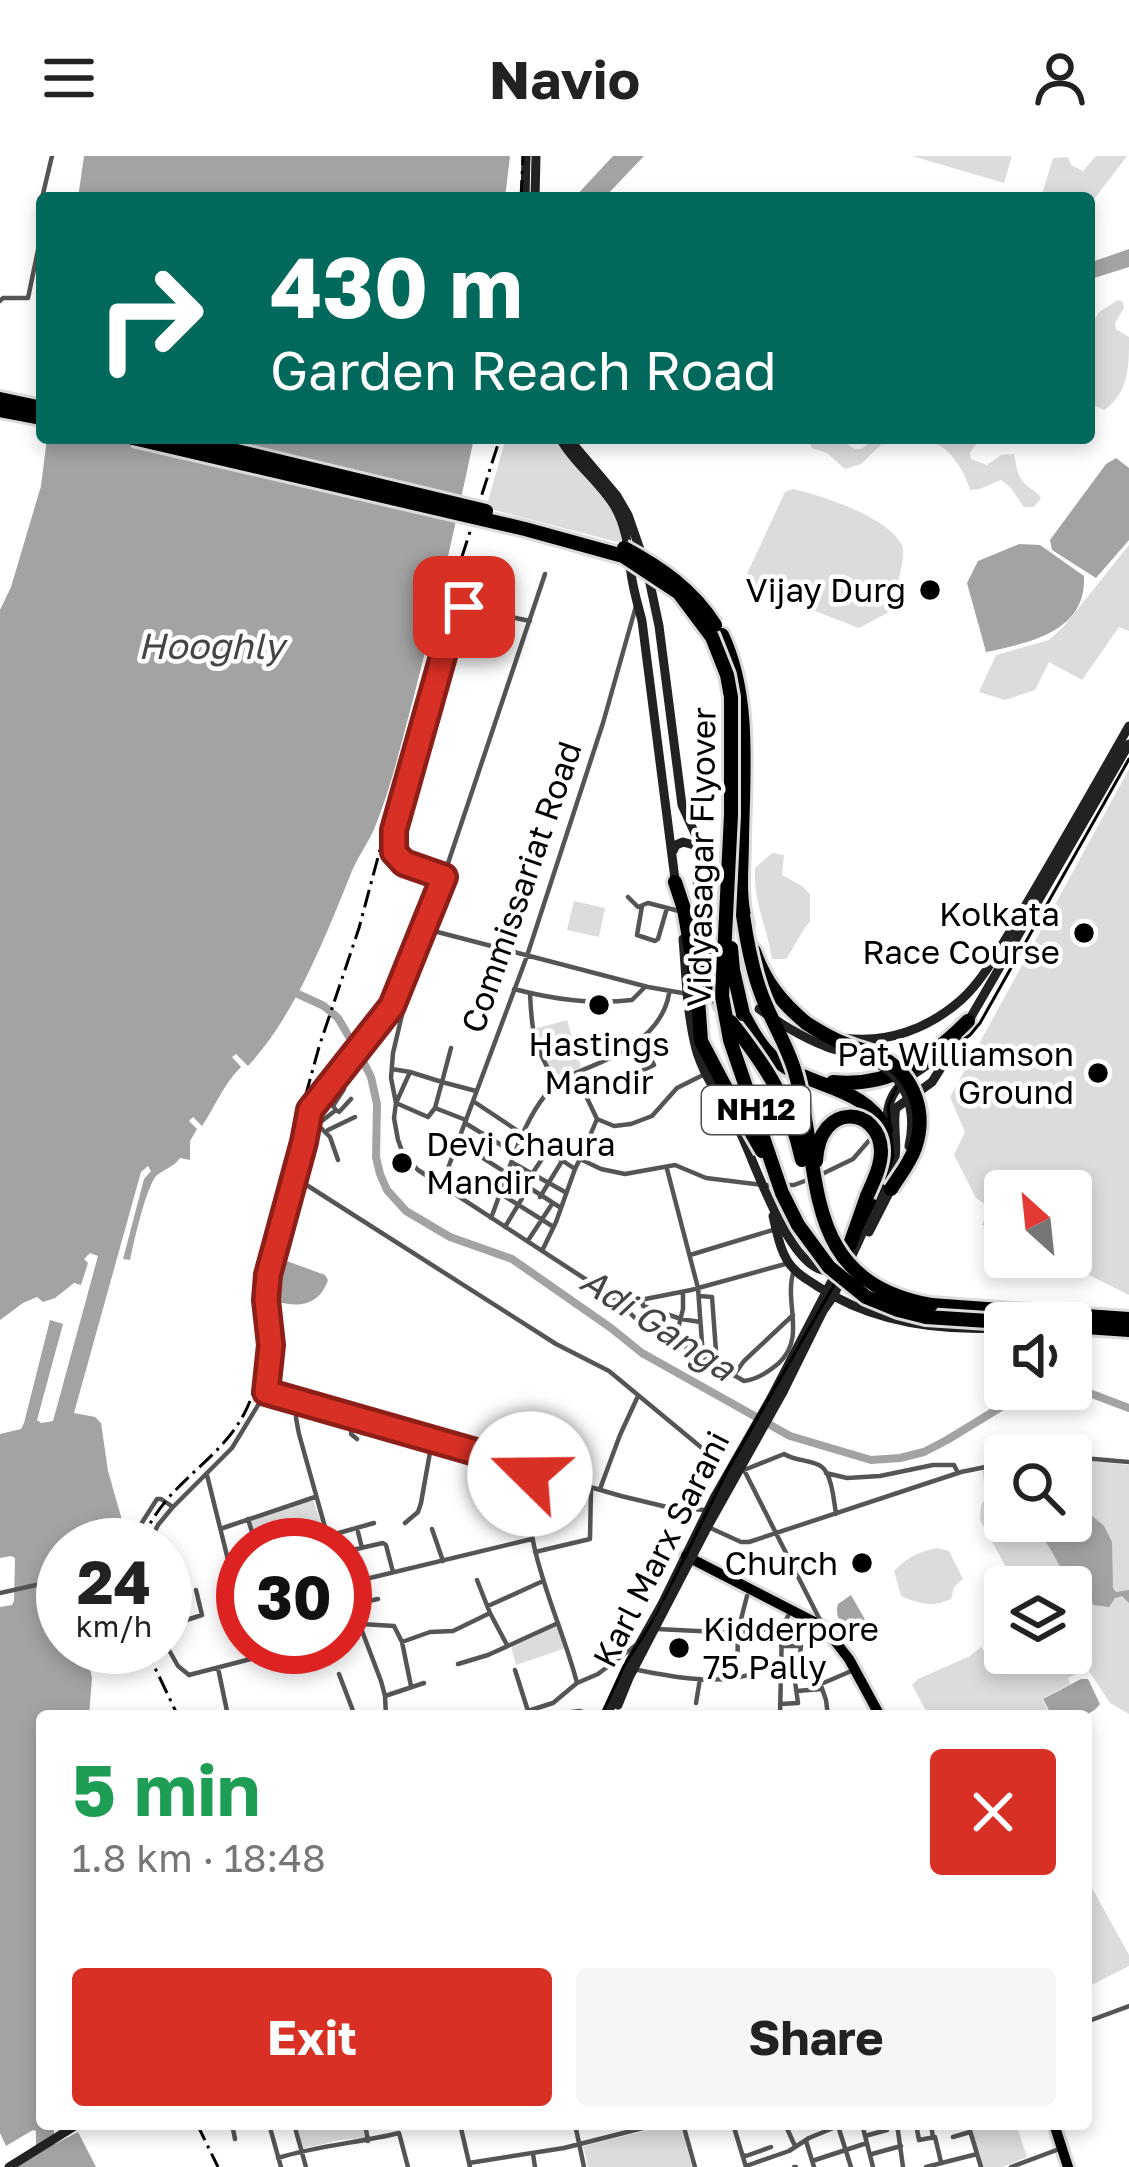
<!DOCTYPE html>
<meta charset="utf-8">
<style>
body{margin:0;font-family:"Golos Text",sans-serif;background:#f6f6f6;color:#222;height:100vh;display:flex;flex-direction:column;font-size:45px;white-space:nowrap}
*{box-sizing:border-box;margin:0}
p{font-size:39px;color:#767676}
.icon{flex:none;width:66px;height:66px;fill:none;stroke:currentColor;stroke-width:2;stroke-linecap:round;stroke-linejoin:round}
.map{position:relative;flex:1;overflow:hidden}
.panel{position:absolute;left:36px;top:1554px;width:1056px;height:420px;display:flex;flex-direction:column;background:#fff;border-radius:12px;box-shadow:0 6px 18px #0003}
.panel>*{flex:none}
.hud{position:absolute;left:36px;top:36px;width:1059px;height:252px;border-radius:12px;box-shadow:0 6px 18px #0003;background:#00695c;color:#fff;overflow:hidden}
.needle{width:78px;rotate:333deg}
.controls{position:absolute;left:984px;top:1014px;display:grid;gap:24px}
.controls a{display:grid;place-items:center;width:108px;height:108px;border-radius:12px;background:#fff;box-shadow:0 6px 18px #0003;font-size:60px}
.speed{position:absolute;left:36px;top:1362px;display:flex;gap:24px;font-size:60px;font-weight:700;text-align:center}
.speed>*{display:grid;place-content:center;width:156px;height:156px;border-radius:50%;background:#fff;box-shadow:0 6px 18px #0003;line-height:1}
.speed small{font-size:30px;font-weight:400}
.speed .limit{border:18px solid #d22;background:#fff;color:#111}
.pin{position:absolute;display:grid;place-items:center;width:102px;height:102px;color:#fff;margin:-51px;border-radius:24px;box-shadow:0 6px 18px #0006}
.me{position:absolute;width:132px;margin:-66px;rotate:292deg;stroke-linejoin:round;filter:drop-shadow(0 0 9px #0008)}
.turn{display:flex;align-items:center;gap:42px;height:252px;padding:0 36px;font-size:54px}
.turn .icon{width:156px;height:156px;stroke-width:2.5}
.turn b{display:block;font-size:84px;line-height:102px}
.round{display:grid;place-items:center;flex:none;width:126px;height:126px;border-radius:12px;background:#f6f6f6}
.headline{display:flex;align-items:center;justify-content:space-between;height:204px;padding:0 36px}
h1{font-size:72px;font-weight:700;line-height:90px;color:#1e9e55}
.primary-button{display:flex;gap:24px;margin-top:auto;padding:24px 36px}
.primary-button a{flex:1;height:138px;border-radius:12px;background:#d93025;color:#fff;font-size:48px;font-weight:700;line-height:138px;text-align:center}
.primary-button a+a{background:#f6f6f6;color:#222}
header{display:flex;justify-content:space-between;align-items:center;height:156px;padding:0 36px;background:#fff;font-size:54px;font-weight:700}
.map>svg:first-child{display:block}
.green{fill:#dcdcdc}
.water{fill:#a3a3a3}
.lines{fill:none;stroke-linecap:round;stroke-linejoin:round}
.river{stroke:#a3a3a3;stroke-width:8}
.primary-casing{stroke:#dbdbdb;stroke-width:16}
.highway-casing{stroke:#dbdbdb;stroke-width:20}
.street{stroke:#555;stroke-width:4.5}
.secondary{stroke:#222;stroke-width:9}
.primary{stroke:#000;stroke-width:10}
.highway{stroke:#000;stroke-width:14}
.tram{stroke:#000;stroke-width:3}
.rail{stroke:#000;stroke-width:3;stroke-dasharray:18 6 3 6;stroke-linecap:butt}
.highway-bridge-casing{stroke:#dbdbdb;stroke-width:20;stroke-linecap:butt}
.secondary-bridge{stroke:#222;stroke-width:9}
.highway-bridge{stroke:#000;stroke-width:14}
.route-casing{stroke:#8d1f18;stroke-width:30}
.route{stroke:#d93025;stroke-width:21}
.poi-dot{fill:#000;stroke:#fff;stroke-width:4.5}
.labels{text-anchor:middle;stroke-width:9;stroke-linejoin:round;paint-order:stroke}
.shield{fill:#fff;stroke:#4c4c4c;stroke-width:3}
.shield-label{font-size:30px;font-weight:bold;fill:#000}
.poi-label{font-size:33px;fill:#000;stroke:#fff;text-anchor:end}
.street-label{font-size:33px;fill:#000;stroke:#fff}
.water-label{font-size:36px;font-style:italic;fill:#444;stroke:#fff}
</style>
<header><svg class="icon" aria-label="menu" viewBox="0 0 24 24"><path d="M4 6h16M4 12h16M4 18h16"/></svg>Navio<svg class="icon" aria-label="person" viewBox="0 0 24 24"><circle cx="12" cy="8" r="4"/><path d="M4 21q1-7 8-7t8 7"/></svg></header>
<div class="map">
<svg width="1129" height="2011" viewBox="0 0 1129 2011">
<rect width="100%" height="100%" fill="#fff"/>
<path class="green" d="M912,0h100l-8,27z
M1096,0h31l-38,50v-8h-48l12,-40 15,-1 3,8 12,6z
M1118,144l5,2 1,6 -9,15 1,6 13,8c0,30 0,56 -25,73l-15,-7c0,-24 5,-55 1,-76l9,-15z
M506,282h51c24,29 67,65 64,105l-135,-35z
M808,282h29l18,11h6l15,-11h12l-27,26 -16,5 -18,-16 -15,-5z
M914,282h66l-10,15 1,6 16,6 14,-10 13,-1c2,10 3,21 10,29 6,6 13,8 17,15l-7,9h-10l-14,-20 -9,-7 -21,9 -10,1c-4,-16 -19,-42 -36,-47 -7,-2 -14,-2 -20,-5z
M793,333c29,7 97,28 109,57 5,14 -9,51 -13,66l-30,16 -114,-44v-6l40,-86z
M1129,389v86l-10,-4 -37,53 -33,-18 -14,28 -30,10 -26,-8 17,-37 53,-15 16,-15z
M1129,613v526l-76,-38h18v-66h-66v42l-23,-8 7,-18 -13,-9 -22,-43 11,-23 -15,-35z
M772,697l12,2 -2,20 20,11 8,8v28c-5,3 -18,29 -24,37h-14c-5,-31 -19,-59 -17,-91z
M574,745l31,7 -6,29 -32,-7z
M567,864l14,47 -26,13 -15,-28 -6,-23z
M1071,1303l58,6v249l-19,-11 -23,-35 -19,10 2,6 -28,15 9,17h-122l-17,-31 6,-6 52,-23 11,-9 3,4 16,-9 5,2v9h66v-66h-54l-37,-67 1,-15 5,-7 -4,-31 23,-3v57h66z
M313,1344l16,45h-71l-8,-25z
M937,1392l12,3 14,28 -9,8 -3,12c-20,9 -30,5 -50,-3l-7,-25c14,-14 24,-19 43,-23z
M557,1468l9,24 -50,17 -5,-19z
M1092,1732l37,67v11l-43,22v-97z
M295,1968h67l3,14 -24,2 -40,9z
M674,1968h7l11,43h-104l-5,-21z
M970,1968h46l11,33 -24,10h-21z"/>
<path class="water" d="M84,0h426l-5,42h-427z
M613,0h31l-40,42h-30z
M1129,93v18l-38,12 -2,9v-25z
M47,282h427c-18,86 -38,172 -60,258 -12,44 -22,89 -39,131 -7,17 -19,32 -25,49 -27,66 -55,139 -102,190l-12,-12 -4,3 9,10c-18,18 -25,38 -39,59l-9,-9 -4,4 8,8 -7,12v19l-10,-2c-6,9 -14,10 -23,17 -11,11 -23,67 -27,85l-7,-1 21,-80 7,-8 -3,-5 -7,6 -67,241 21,4 6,6 7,48 16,56 -1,4 -68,15 -1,45 9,2v54h22l7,31 -3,38h-47v408h11l2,20 23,-12 18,35h-79l19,-12v-24l-3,-1 -27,16 -6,-13v-526l12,-2 2,-4 1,-43 -4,-2 -11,2v-124l21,-5 3,-6 26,-103 13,4 -26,96 4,3 12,-2 45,-165 -8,-3 -6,6 4,4 -7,22 -7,-2 -19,15 -12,4 -6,-5 -14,6 -23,17v-710l11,-23 30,-101z
M1116,302l13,10v72l-33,38 -44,-28 -2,-10 56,-76z
M1019,388l21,1 44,31c3,56 -55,67 -98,76l-19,-69 11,-22z
M284,1104l41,15 3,5c-8,24 -27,28 -50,22l1,-24z
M1071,1322l21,13 -2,23 14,12 8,16 1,46 3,4 13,-2v13l-7,-7 -7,2 -6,9 -16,-2 -2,-7c-11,-7 -23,-16 -29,-28 -9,-17 -19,-37 -35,-48l44,-1z
M851,1439l16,28v7l-13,8c-11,-6 -20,-22 -16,-34z
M1081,1523h7l12,25c-11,16 -30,12 -48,12l-9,-17z"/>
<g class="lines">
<path class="river" d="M298,838l26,12 14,12 24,41 9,18 6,27 -1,53 4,17 7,16 19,21 44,26 62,22 99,69 31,25 148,83 81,24 29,-2 24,-6 23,-12 54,-33 30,-12 30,-5 23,1 45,17"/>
<defs>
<path id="primary" d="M686,1400l138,71 25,32 31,57
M1054,1968l14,43"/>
<path id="highway" d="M0,243l42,9
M0,254l42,8
M722,479c29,62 21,137 20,204 0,28 -4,58 4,85
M675,726l9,27 13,76 4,56 21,40
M699,758c-1,34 7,62 23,92
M754,795c11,31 27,51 52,72
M743,858c9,17 18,34 33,46 35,29 88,25 110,70
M833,926c57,6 97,-23 135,-61
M849,1091l18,-51
M931,1149l198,14
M1071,1170l58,4"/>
</defs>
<use href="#primary" class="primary-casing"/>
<use href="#highway" class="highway-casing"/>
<path class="street" d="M42,42l10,-42
M42,43v17
M0,145l3,-3h25l14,-67
M444,721l-40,-14 -10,-11v-22l62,-220 8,-3 66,14
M628,741l10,10 10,-4 31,8
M642,750l-5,29 18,6 3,-2 9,-31
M426,773l222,58 40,7
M418,791l-25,106 -2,25 5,25 -2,15 4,22 6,16 14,14 198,129 19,19 109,63c14,-2 24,-9 35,-18 28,-27 4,-61 15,-93
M514,833c38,10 79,16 118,11l13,-13
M530,838c2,43 4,51 26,89
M392,913l18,3 -14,31 32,14 7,-9 7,-26 34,9
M410,916l32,10 9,-34
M637,917l17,-8 -13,-26
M473,945l102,68 5,-10 21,10 24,5 50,-9 31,13 57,7h31l16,-6
M435,952l31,12
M336,954l3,2 12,-13
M597,963l-22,-46c39,-15 86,-35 94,-79
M465,967l51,31
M318,969l12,12 8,23
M328,974l27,-13
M307,982l11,-14 18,-14 -3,-4 11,-17
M458,986l103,66
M581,1001l16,-38 17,7 17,-2 21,-8 25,-28 28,-14
M513,1007l52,29
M667,1013l31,119 5,69
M820,1019l33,-16 20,-23
M294,1024l11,4 251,160 53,27 111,92
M524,1030l24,-36
M441,1031l86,-231 76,-233 33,-117
M501,1038l51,32
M540,1041l22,-36
M491,1062c17,-42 38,-131 84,-145
M505,1071l22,-37
M529,1083l23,-35
M542,1095l14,-29 19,-53
M690,1099l86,-26
M699,1140l13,1 5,68
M642,1143l1,7 38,13 19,3
M620,1148l71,-14 98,-27
M675,1185l8,-32v-15
M734,1219l10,-14 49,-46
M266,1236l355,104 46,11 38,3
M297,1249l-1,13 3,16 31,111
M353,1263l-2,15 6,5
M1071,1301l58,5
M531,1312c-13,75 28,145 46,215
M826,1317l21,5 33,-2 53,-11h21l4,8
M207,1319l26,105 10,24
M600,1333l20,-54 18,-39
M554,1353h15
M248,1363l8,26
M405,1367l13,-11 3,-9 11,-62
M706,1370l35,16h8l212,-70 44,-9
M223,1372l92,-31
M432,1373l11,32
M358,1376l4,16
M531,1376l19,-4 4,-6v-36
M328,1380l46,-13
M124,1389l12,-13 21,-33h4l12,8
M148,1389l10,-20 14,-17 60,-60 34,-56 5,-47 -5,-45 2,-25 36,-133 6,-32 82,-104 41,-98 112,-334
M535,1396l55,-13 1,-52
M361,1425l-9,-31 31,-7 3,2 7,27
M345,1428l187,-45
M345,1430l36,95 4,15 1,20
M0,1437l63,-14
M354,1448l24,-5
M488,1450l55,-25
M490,1457l17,32
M820,1464l-76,-150 40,-16c11,7 29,6 38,13 10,8 12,35 14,47
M361,1468l33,2 8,16 9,44
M165,1471l37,-12 -6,-25
M657,1473l81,4 44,-6
M402,1486l28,-10 23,-1 37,-18 -13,-33
M165,1487l13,23 11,9 108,-28
M781,1490h20l-1,8
M458,1508l30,-9 70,-32
M218,1512l10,48
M633,1513c32,6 68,14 101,9 21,-3 36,-11 59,-11l5,36 -18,1
M515,1514l13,41
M339,1518l16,42
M737,1522l1,-47 9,-35
M795,1524l23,-3 8,23 2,16
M821,1528l28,-12
M797,1535l24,-2
M385,1540l39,-13
M696,1547l4,-24
M558,1558l21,-3 19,5
M512,1560l41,-13 24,-20 21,-9 38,-29
M780,1560l2,-89 6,-11
M1086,1866l43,-16
M232,1968l3,15
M269,1968l12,43
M294,1968l12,43
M365,1968l3,17
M460,1968l10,43
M575,1968l9,43
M683,1968l12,43
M733,1968l13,43
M785,1968l10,22
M862,1968l11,43
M897,1968l6,43
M916,1968l3,16 16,-3 6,25
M931,1968l2,14
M968,1968l13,43
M838,1970l13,41
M865,1980l22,-6
M953,1981l17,-5
M806,1985l8,26
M533,1998l2,13
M872,1998l29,-8
M743,1999l3,1 25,-9
M278,2002c41,-13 81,-15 121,-25l9,34
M812,2005l55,-18
M469,2007l95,-15 95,-24
M746,2010l43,-15 20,-13 29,-12 -1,-2
M794,2011h2
M926,2011l51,-13
M1011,2011l51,-19"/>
<path class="secondary" d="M525,42l1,-42
M535,42l1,-42
M560,282c14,26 40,43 55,69 12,21 13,42 16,66 2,16 7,32 11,48l34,266
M568,282l49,58 11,19 15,43
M648,418l11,52 23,179 19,42 -4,30 2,38
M673,695l3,-6 7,-3 18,5
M703,782l20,31
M683,783c3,36 4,75 13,110 8,30 29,54 43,81 16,32 47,130 83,140 6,2 12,-1 18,-3
M968,866l161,-278
M843,882c44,6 85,-9 118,-38 23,-21 37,-49 53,-75 39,-66 77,-132 115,-199
M881,1024c4,-9 8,-18 8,-28 1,-20 -7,-37 4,-57 11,-21 47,-32 64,-57
M773,1060c4,17 8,41 21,53 6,7 16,12 23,17 54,36 118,45 183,42
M869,1076l22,-43
M833,1141l61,-133c5,-19 -2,-38 2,-56l36,-26 19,-30
M779,1238l4,-2 40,-81 12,-17
M607,1560l23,-55 32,-57 52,-106 57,-100 66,-127
M9,2011l69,-43"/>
<use href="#primary" class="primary"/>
<use href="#highway" class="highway"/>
<path class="tram" d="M601,1560l23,-50 32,-50 71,-145 106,-184 49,-101 11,-29 -5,-51 9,-20 73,-51 10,-12 149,-264"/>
<path class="rail" d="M521,42l2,-42
M140,1389c24,-63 76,-79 104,-131 27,-50 9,-105 17,-157l58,-210 40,-119 83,-309 58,-181
M145,1491l33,69
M197,1968l21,43"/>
<defs>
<path id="highway-bridge" d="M133,282l392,91 98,27 56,37 33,44 15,38 4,22v118l-9,181 8,44 52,153 16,32 31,42 37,30 32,13 28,7 78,5
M182,282l304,73
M624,392c37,20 68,41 91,77
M743,759c4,28 9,55 19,81 10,26 25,49 33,76 29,101 2,208 136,233
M731,792l2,22 10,44
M731,866c37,47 58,79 71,138
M806,867c14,9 27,17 42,22 12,5 24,7 35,13 32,19 44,56 32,90 -5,15 -16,28 -24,41
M722,925l40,70
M816,1005c3,-61 64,-54 65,-10 0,16 -8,31 -14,45"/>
</defs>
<use href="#highway-bridge" class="highway-bridge-casing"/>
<path class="secondary-bridge" d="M759,853c21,14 42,28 66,37 14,6 31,8 45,14 37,15 47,50 39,86
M618,1549l11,-27 79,-152 75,-134"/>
<use href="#highway-bridge" class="highway-bridge"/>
</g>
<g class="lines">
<defs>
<path id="route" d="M464,451l-8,3 -62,220v22l10,11 40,14 -52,129 -82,104 -6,32 -36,133 -2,25 5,45 -5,47 265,76 -1,6"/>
</defs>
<use href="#route" class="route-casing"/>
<use href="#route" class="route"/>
</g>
<g class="poi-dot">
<circle cx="930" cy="434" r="12"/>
<circle cx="1084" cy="777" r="12"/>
<circle cx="599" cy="849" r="12"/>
<circle cx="1098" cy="917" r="12"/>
<circle cx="402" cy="1007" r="12"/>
<circle cx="862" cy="1407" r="12"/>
<circle cx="679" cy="1492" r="12"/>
</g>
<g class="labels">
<rect class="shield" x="702" y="930" width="108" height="48" rx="9"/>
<g class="shield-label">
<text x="756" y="964">NH12</text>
</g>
<g class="poi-label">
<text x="906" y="446">Vijay Durg</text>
<text x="1060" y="770">Kolkata<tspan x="1060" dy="38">Race Course</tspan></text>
<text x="599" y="900" text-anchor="middle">Hastings<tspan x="599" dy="38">Mandir</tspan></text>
<text x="1074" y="910">Pat Williamson<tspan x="1074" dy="38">Ground</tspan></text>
<text x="426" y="1000" text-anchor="start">Devi Chaura<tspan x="426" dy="38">Mandir</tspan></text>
<text x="838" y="1419">Church</text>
<text x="703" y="1485" text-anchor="start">Kidderpore<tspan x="703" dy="38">75 Pally</tspan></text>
</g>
<g class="street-label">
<text transform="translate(701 701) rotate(-89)" y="12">Vidyasagar Flyover</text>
<text transform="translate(521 731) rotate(-71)" y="12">Commissariat Road</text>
<text transform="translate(661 1393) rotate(-63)" y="12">Karl Marx Sarani</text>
</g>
<g class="water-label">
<text x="211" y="503">Hooghly</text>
<text transform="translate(658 1168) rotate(33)" y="13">Adi Ganga</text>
</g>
</g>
</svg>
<div class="controls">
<a><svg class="needle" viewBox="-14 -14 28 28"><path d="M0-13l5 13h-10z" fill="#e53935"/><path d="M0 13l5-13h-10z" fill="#767676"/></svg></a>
<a><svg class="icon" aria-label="sound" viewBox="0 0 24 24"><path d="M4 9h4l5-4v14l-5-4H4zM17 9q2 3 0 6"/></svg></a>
<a><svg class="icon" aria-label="search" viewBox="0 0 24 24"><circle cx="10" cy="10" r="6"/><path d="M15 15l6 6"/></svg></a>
<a><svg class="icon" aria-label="layers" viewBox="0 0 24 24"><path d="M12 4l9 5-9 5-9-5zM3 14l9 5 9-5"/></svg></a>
</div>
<div class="speed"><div>24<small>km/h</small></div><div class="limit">30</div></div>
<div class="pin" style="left:464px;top:451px;background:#d93025"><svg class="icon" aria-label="arrive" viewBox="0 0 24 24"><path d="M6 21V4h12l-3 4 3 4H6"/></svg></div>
<svg class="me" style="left:530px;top:1318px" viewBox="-20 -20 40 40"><circle r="19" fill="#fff"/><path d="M0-13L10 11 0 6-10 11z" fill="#d93025"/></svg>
<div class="hud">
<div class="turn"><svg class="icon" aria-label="right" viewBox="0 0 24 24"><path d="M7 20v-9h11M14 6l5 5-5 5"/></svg><div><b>430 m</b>Garden Reach Road</div></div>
</div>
<section class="panel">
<div class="headline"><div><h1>5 min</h1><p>1.8 km · 18:48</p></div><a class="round" style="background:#d93025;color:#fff"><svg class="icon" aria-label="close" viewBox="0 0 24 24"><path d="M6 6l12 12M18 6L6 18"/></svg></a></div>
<div class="primary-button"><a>Exit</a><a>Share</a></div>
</section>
</div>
